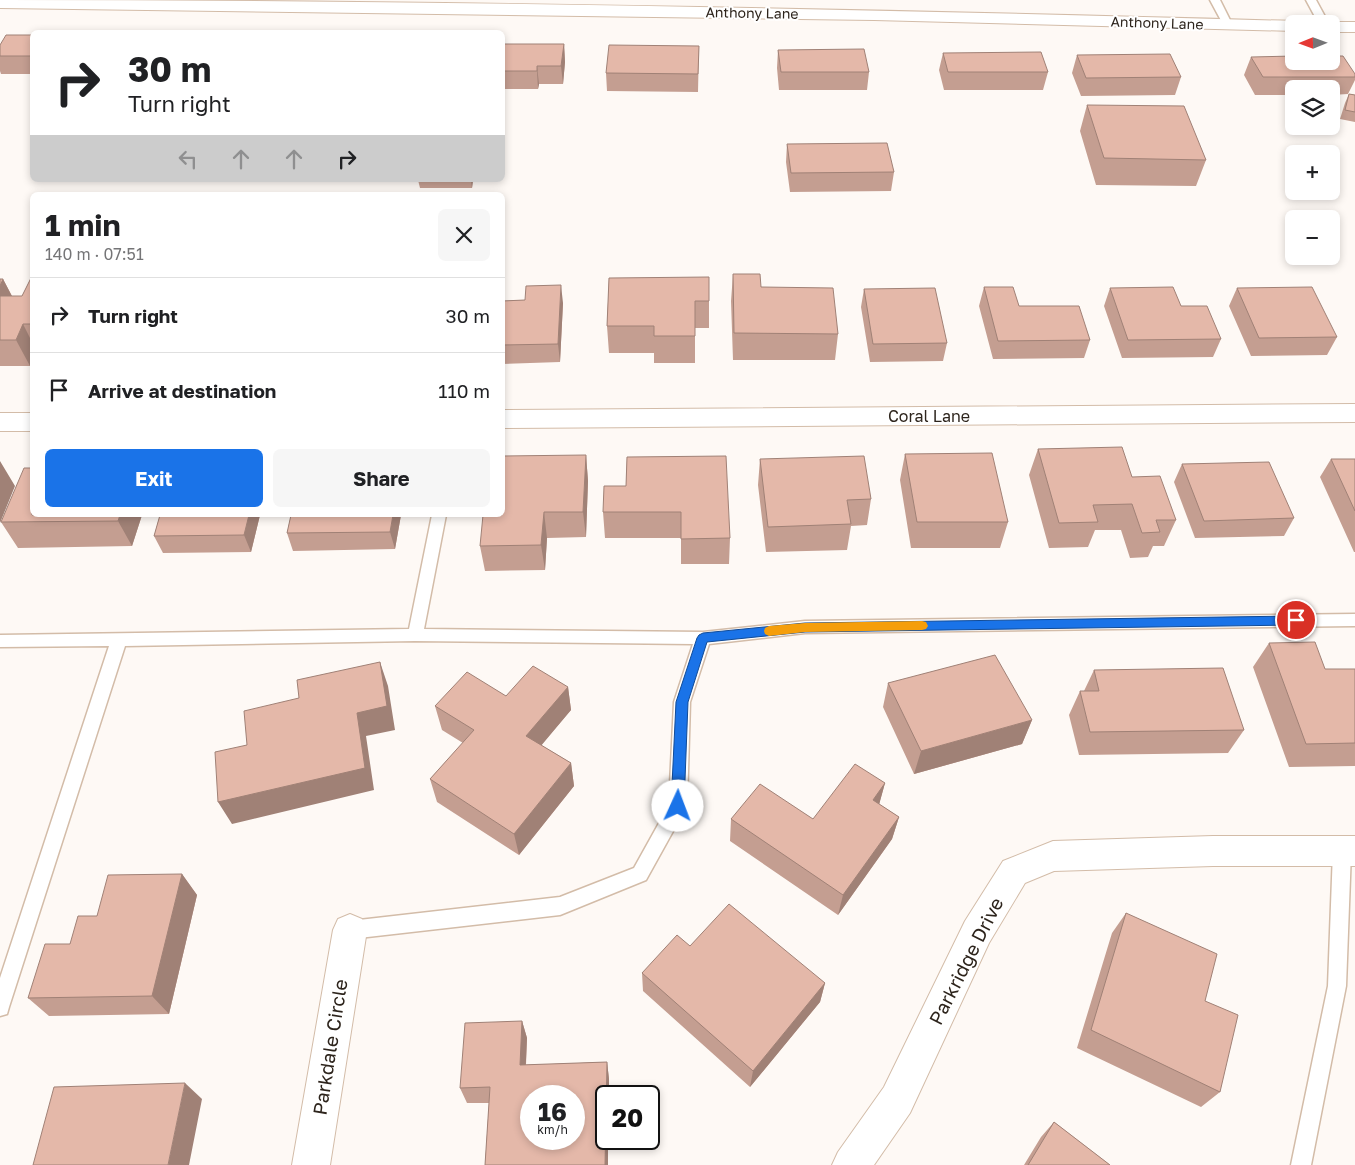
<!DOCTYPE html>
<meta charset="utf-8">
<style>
body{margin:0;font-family:"Golos Text",sans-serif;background:#f6f6f6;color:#202124;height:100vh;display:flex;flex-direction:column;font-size:19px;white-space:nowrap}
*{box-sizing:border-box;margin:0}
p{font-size:16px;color:#757577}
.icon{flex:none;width:28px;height:28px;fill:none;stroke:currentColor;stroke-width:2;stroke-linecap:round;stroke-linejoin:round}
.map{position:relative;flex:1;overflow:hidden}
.sheet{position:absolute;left:30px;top:192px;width:475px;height:325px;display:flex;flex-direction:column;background:#fff;border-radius:8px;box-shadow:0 2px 8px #0003}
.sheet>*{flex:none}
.top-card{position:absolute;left:30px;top:30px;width:475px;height:152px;border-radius:8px;box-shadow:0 2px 8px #0003;background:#fff;color:#202124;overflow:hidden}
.needle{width:32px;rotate:269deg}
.buttons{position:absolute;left:1285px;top:15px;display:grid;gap:10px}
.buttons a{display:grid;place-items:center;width:55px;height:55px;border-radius:8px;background:#fff;box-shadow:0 2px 8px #0003;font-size:25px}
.speed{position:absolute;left:520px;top:1085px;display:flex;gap:10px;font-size:25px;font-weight:700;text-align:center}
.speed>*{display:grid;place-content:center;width:65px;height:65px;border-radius:50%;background:#fff;box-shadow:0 2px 8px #0003;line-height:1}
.speed small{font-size:12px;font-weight:400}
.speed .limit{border:2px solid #111;border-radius:8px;background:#fff;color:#111}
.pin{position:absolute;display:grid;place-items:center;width:42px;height:42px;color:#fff;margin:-21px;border:2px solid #fff;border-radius:50%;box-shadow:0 1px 5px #0007}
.me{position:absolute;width:55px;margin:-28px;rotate:2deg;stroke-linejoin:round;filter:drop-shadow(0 0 4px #0008)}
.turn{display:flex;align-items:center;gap:18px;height:105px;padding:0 15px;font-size:22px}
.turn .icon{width:65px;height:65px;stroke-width:2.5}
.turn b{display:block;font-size:35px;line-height:42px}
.lanes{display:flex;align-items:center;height:48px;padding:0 15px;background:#0003;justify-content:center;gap:25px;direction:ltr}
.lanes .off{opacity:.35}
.round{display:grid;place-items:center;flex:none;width:52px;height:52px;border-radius:8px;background:#f6f6f6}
.headline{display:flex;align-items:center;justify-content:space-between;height:85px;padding:0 15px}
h1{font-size:30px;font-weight:700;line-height:38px}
.primary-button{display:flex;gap:10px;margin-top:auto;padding:10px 15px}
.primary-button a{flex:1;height:58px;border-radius:8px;background:#1a73e8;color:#fff;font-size:20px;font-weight:700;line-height:58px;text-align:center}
.primary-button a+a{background:#f6f6f6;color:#202124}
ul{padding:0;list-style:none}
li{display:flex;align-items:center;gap:15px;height:75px;padding:0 15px;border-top:1px solid #e0e0e0}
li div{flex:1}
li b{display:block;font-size:19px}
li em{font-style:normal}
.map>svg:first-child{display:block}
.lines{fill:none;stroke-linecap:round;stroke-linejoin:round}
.service-casing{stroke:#d3bca8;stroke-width:3}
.minor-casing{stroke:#d3bca8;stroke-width:2}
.service{fill:#fff;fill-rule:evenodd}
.minor{fill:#fff;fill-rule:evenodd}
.wall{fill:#c49e91}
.shaded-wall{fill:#a08176}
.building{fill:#e4b8a9;stroke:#a08176;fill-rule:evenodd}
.route{fill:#1a73e8;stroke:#114b97}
.slow{fill:#f59e0b}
.labels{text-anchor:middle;stroke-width:4;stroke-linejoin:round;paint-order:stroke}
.far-street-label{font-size:14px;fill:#2d241c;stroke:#fff}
.street-label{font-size:16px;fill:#2d241c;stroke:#fff}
.near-street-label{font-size:19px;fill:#2d241c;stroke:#fff}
</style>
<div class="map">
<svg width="1355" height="1165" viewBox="0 0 1355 1165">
<rect width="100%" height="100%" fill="#fef9f5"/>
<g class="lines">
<defs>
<path id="service" d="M1210,0h10l12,24 -2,2h-6z
M1306,0h10l13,24h-10z
M432,515h14l-22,114 279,3 102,-11 550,-7v12l-550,7 -96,11 -19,58 -3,104 -41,74 -86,35 -210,24 -6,-3 -3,-6 3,-6 6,-3 210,-24 74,-29 35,-63 5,-103 19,-58 -278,-3 -290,5 -116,361 -2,7 -7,2v-38l109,-332 -109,1v-12l409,-6z
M1342,843l6,2 3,6 -5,135 -35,179h-20l37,-179 5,-135 3,-6z"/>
<path id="minor" d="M0,0c431,0 863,9 1294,21l7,3h-7v7l-420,-11 -874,-12z
M1331,22h24v10h-24v-8h-7z
M1355,404v18l-853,6v-18z
M0,413h32v18h-32z
M1213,836h142v30h-142l-159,5 -29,12 -36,60 -79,170 -36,52h-42l6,-13 46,-65 81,-166 38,-60 50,-20z
M350,914l12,5 5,11 -37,235h-38l41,-235 5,-11z"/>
</defs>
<use href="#service" class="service-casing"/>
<use href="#minor" class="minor-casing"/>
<use href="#service" class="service"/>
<use href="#minor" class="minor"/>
</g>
<path class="wall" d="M32,35v39h-31l-1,-3v-26z
M502,44h62l1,18 -2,22h-24l-1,5h-36z
M699,46l-1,46 -91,-1 -1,-18z
M778,50l91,22 -2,18h-88l-2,-22z
M943,53l105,19 -5,18h-99l-5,-20z
M1077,55l104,22 -6,18 -94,1 -9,-23z
M1251,57l104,17v6l-7,14 -17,1v-6h-37v6h-39l-11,-20z
M1349,94l6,1v27l-15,-3 5,-16z
M1087,105l119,55 -10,26 -100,-1 -16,-54z
M787,144l107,28 -3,19 -101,1 -4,-30z
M418,180h55l-1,8h-52z
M733,274l28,13 77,47 -3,26h-102l-2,-59z
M32,278v83l-2,5h-30v-87h3l9,17h10z
M609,278l100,23v27h-14v35h-41v-10h-45l-2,-27z
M984,287l35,19 71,34 -6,18 -91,1 -14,-53z
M1110,288l71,18 40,33 -8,18 -91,1 -18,-52z
M1237,288l100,49 -10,18 -76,1 -22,-50z
M864,289l83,54 -4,18 -73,1 -9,-55z
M525,300l38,3 -3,59 -58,2v-63z
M1038,449l94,28 44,43 -12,26h-11l-5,11 -18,1 -9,-28h-26l-7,17 -39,1 -20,-73z
M905,454l103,68 -8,26h-89l-11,-68z
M586,455l2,26 -2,56 -39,1 -2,32 -60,1 -5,-25z
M627,457l103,81 -1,26h-48v-26h-76l-2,-26 23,-26z
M760,459l111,40 -4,26 -16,1 -4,24 -81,2 -8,-67z
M1331,459h24v93h-1l-34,-75z
M1182,464l112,54 -10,18 -89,2 -21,-56z
M32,515h110l-10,31 -114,2 -17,-26z
M160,515h100l-9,37 -88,1 -9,-17z
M291,515h110l-6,34 -102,2 -6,-18z
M1269,643l56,26h30v97l-66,1 -36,-100z
M1094,670l150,60 -16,23 -149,2 -10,-40 11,-24h4z
M888,683l144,37 -10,24 -108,30 -31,-67z
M568,687l3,23 -30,35 30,18 3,23 -55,69 -82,-53 -7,-23 33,-36 -21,-13 -7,-24z
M885,783l-6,21 20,13 -7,22 -54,76 -108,-74 1,-22h82z
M182,874l15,21 -28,119 -120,2 -21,-18 42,-54 27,-28z
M1126,913l79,88 15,91 -19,15 -124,-59 35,-115z
M690,946l135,37 -5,19 -70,85 -107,-96 -1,-18z
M522,1021l5,17 -1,27 81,-3 2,17 -3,60h2v26h-123l4,-62h-22l-7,-15z
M1054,1122l56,43h-86l17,-28z"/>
<path class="shaded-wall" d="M564,44l1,18 -2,22 -2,-18z
M537,66l2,18 -1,5 -1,-18z
M471,180h2l-1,8z
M3,279l14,27h-17v-20z
M561,285l2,18 -3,59 -2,-18z
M23,324l9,18v19l-2,5 -14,-26z
M586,455l2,26 -2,56 -3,-25z
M0,461l15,25 -15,37z
M544,512l3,26 -2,32 -4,-25z
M120,515h22l-10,31 -14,-25z
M249,515h11l-9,37 -7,-17z
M393,515h8l-6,34 -5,-17z
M380,662l8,24 7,44 -29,6 8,54 -142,34 -14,-22z
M568,687l3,23 -41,49 -4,-23z
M1032,720l-10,24 -108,30 7,-23z
M571,763l3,23 -55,69 -5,-21z
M885,783l-6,22 -6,-5z
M899,817l-7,22 -54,76 5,-20z
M182,874l15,21 -28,119 -17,-18z
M825,983l-5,19 -70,85 3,-16z
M522,1021l5,17 -2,43 -5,-16z
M607,1062l2,17v17h-3z
M185,1083l17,16 -13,66h-21z
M606,1099v40h2v26h-3z"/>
<path class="building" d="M6,35h26v21h-32v-11z
M502,44h62l-3,22h-24v5h-35z
M609,45l90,1 -1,28 -92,-1z
M864,49l5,23h-88l-3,-22z
M1041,52l7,20h-100l-5,-19z
M1170,54l11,23 -95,1 -9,-23z
M1294,56v5h37v-5h12l12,18v3h-92l-12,-20z
M1349,94l6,1v17l-10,-2z
M1087,105l97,1 22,54 -102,-2z
M887,143l7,29 -103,1 -4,-29z
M733,274h27l1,13 72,1 5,46 -104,-1z
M709,277v24h-14v35h-41v-10h-47l2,-48z
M31,278h1v46h-9l-7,16h-16v-44h22z
M0,279h3l-3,7z
M561,285l-3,59 -56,1v-44l23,-1 1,-14z
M984,287h29l6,19h60l11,34 -92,1z
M1173,287l8,19h26l14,33 -93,1 -18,-52z
M1312,287l25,50 -78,1 -22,-50z
M935,288l12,55 -74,1 -9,-55z
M1122,447l10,30 28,-1 16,44h-20l4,12 -18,1 -10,-29 -39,1 5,17 -39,1 -21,-74z
M992,453l16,69h-91l-12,-68z
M586,455l-3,57h-39l-3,33 -61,1 3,-31h19v-59z
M726,456l4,82 -49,1v-27h-78l1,-26h22l1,-29z
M864,456l7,43 -24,1 4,24 -83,3 -8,-68z
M1331,459h24v52z
M1269,462l25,56 -90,3 -22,-57z
M24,468h8v47h88l-2,6 -117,1z
M160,515h89l-5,20 -90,1z
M291,515h102l-3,17 -103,1z
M1315,642l10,27h30v74l-49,1 -37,-101z
M995,655l37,65 -111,31 -33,-68z
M380,662l7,44 -30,7 8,55 -147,34 -3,-50 32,-7 -3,-34 55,-13 -2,-18z
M533,666l35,21 -42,49 45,27 -57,71 -84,-55 44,-49 -39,-24 32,-34 39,24z
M1223,668l21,62 -154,2 -10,-41h19l-5,-21z
M855,764l30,19 -12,17 26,17 -56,78 -112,-76 29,-35 53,35z
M182,874l-30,122 -124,2 17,-54h25l8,-28h19l11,-41z
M729,904l96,79 -72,88 -111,-98 35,-38 13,11z
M1126,913l91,41 -12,47 33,14 -18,77 -129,-62z
M522,1021l-2,44 87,-3 -2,103h-120l5,-78 -30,1 5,-65zM531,1096h43v43h-43z
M185,1083l-17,82h-135l21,-78z
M1054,1122l56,43h-82z"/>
<path class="route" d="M1296,616l4,1 2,3 -2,4 -4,1 -491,7 -98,10 -19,60 -4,104 -2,4 -4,2 -5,-2 -2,-4 5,-104 21,-64 2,-3 4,-2 102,-10z"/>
<path class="slow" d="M922,621l4,1 2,4 -2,3 -4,1 -117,2 -36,4 -4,-2 -1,-3 1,-3 4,-2 36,-3z"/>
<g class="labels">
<g class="far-street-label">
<text transform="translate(752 13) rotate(1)" y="5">Anthony Lane</text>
<text transform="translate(1157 23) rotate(2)" y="5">Anthony Lane</text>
</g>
<g class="street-label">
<text x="929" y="422">Coral Lane</text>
</g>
<g class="near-street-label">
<text transform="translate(966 961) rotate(-63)" y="7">Parkridge Drive</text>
<text transform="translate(330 1047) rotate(-81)" y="7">Parkdale Circle</text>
</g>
</g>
</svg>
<div class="buttons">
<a><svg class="needle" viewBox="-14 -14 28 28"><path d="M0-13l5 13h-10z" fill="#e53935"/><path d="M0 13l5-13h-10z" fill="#757577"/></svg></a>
<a><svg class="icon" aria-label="layers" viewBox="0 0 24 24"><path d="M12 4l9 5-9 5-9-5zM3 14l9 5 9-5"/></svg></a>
<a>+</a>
<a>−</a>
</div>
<div class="speed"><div>16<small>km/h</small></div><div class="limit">20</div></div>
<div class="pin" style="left:1296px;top:620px;background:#d93025"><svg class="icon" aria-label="arrive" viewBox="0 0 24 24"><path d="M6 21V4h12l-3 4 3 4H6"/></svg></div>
<svg class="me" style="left:678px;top:806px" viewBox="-20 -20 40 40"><circle r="19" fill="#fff"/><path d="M0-13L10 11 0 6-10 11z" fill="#1a73e8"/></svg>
<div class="top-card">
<div class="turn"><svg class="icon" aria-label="right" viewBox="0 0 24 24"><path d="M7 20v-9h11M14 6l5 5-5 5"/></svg><div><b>30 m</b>Turn right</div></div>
<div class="lanes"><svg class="icon off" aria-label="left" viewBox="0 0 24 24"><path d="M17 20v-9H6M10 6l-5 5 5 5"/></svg><svg class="icon off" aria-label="ahead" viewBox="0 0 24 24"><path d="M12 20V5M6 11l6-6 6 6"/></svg><svg class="icon off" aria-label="ahead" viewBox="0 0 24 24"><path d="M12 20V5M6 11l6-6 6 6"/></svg><svg class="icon" aria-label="right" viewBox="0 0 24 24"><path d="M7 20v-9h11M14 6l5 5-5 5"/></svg></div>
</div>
<section class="sheet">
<div class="headline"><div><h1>1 min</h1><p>140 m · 07:51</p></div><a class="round"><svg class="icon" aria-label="close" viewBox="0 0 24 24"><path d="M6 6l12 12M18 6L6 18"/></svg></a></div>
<ul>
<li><svg class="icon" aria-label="right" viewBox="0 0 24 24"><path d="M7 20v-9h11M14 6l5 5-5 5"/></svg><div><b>Turn right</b></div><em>30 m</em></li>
<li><svg class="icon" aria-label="arrive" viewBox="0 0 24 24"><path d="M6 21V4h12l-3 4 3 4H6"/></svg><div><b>Arrive at destination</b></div><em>110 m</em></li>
</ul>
<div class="primary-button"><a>Exit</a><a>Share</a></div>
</section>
</div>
